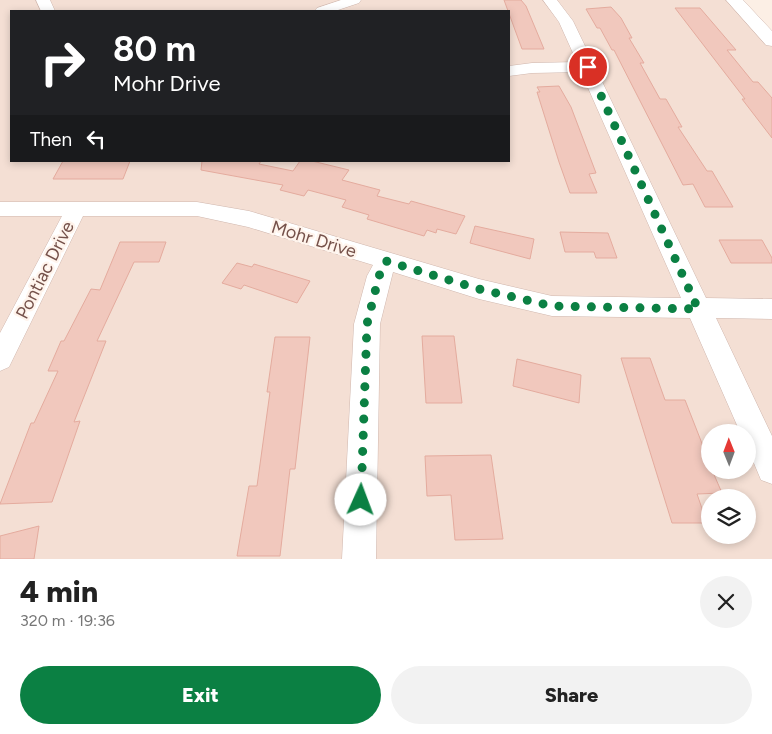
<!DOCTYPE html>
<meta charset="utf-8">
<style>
body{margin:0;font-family:Figtree,sans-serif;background:#f2f2f2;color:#222;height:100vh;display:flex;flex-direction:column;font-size:19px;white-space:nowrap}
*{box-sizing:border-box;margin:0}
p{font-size:16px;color:#767676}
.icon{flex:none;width:28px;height:28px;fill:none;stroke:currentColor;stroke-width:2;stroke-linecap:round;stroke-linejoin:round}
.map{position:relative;height:559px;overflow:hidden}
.side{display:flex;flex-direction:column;background:#fff;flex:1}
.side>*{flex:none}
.banner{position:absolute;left:10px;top:10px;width:500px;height:152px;border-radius:0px;box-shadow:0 2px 8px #0003;background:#202124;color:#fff;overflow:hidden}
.needle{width:32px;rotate:359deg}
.tools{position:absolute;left:701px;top:424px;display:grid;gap:10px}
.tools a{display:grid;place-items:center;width:55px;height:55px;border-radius:50%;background:#fff;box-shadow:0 2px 8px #0003;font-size:25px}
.pin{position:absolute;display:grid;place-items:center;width:42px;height:42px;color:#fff;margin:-21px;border:2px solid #fff;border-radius:50%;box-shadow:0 1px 5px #0007}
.me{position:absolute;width:55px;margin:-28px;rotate:2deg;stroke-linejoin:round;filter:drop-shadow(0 0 4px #0008)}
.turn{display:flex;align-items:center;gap:18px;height:105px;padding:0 20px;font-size:22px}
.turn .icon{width:65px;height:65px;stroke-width:2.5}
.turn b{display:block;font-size:35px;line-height:42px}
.then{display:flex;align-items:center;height:48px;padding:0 20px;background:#0003;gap:10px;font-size:19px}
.round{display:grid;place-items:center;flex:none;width:52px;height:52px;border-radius:26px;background:#f2f2f2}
.head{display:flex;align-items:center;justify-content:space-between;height:85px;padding:0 20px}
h1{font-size:30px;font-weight:800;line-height:38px}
.button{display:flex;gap:10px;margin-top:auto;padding:10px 20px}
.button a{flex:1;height:58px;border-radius:30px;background:#0b8043;color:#fff;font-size:20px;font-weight:800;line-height:58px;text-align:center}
.button a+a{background:#f2f2f2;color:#222}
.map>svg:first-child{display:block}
.residential{fill:#f4dfd4;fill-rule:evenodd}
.building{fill:#f1c8bd;stroke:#e4ab9e}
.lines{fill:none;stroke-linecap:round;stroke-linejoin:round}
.minor-casing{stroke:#d0b7ae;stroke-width:1}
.tertiary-casing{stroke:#d0b7ae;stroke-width:1}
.minor{fill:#fff;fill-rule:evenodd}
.tertiary{fill:#fff;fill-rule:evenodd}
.route{stroke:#0b8043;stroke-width:9;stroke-dasharray:0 16.2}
.labels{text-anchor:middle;stroke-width:4.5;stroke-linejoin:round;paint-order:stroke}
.street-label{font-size:18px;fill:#75514a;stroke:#fff4ec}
</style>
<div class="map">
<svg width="772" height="559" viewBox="0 0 772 559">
<rect width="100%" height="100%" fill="#fcefe5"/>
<path class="residential" d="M0,0h734l38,41v518h-772zM11,11h498v150h-498zM710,432h38v38h-38zM710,498h38v37h-38z"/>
<path class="building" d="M504,0h17l5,6 18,43h-22z
M611,7l10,11 11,20h-3l15,25h-4l20,36h6l16,28h-4l29,44h5l21,36h-28l-12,-23 -10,1 -69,-135h-2l-12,-22h-3l-11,-19z
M675,8h25l36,42h-9l26,32h5l14,16v40l-30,-39h3z
M559,86l12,21 25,66 -7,1 8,19h-27l-11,-31 -22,-70h3l-3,-5z
M63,161h67l-7,18h-70z
M202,161h59l-2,3 34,7 7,-10h12l37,9 -7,10 38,10 -3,6 32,8 2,-3 54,15 -9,18 -19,-5 -1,4 -9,-3 -3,6 -57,-17 2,-4 -27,-8 4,-7 -38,-10 -4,6 -24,-6 3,-5 -82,-15z
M475,226l59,13 -4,20 -60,-16z
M560,232l48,1 9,25h-21l-2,-6h-29z
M719,240h43l10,18v5h-41z
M120,242h46l-7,20h-25l-37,79h9l-32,81 6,-1 -28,81 -52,2 31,-81h3l24,-52h-10l13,-30h3l27,-52 9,1z
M237,263l15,4 2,-3 56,17 -13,22 -53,-18 -3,4 -19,-6z
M422,336h32l8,67h-36z
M275,337h35l-15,132h-5l-10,87h-43l12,-70h8l13,-94h-3z
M621,358h29l15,42h20l25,64v6h2l10,23 -25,1 10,29h-35z
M517,359l64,16 -2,28 -66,-17z
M491,455l12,84 -48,1 -4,-45 -24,1 -2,-40z
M39,526l-5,33h-34v-23z"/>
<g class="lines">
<defs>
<path id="minor" d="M36,0h14l5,11h-14z
M341,0h20l-2,3 -24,8h-20l2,-3z
M543,0h14l16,21 133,277 66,1v20l-56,-1 56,118v48l-11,-4 -13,-31v-17h-8l-50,-114 -138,-2 -73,-17 -86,-27 -13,52 -4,235h-34l12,-235 13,-48 6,-11 -125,-38 -51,-11h-114l-74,151 -9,4v-38l62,-117h-62v-14h197l52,9 230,68 73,17 129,2 -100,-226 -49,1 -23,3v-10l23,-3 45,-1 -18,-40z"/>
<path id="tertiary" d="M726,0h17l29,31v15l-6,-1z"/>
</defs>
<use href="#minor" class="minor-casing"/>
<use href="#tertiary" class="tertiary-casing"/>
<use href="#minor" class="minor"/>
<use href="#tertiary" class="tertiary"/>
</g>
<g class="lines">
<path class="route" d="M361,500l6,-176 12,-48 7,-15 93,28 73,17 146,3 -110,-242"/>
</g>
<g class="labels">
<g class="street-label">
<text transform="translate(314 239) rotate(17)" y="6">Mohr Drive</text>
<text transform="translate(45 270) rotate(-63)" y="6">Pontiac Drive</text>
</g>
</g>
</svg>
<div class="tools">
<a><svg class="needle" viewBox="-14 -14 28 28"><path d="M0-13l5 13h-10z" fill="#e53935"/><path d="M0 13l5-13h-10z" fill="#767676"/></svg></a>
<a><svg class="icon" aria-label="layers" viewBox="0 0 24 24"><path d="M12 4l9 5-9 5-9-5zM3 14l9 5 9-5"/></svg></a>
</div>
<div class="pin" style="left:588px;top:67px;background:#d93025"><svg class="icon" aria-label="arrive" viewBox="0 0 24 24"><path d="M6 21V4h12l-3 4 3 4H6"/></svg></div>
<svg class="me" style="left:361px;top:500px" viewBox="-20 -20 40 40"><circle r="19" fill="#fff"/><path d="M0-13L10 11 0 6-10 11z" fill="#0b8043"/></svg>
<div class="banner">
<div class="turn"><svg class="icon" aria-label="right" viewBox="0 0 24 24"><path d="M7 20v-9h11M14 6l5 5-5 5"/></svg><div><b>80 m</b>Mohr Drive</div></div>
<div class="then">Then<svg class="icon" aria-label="left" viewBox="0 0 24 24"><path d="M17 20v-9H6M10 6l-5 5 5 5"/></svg></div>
</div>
</div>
<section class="side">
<div class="head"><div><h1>4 min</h1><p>320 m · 19:36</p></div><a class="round"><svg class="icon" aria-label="close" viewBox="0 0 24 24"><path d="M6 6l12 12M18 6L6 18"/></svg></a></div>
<div class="button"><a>Exit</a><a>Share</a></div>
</section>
